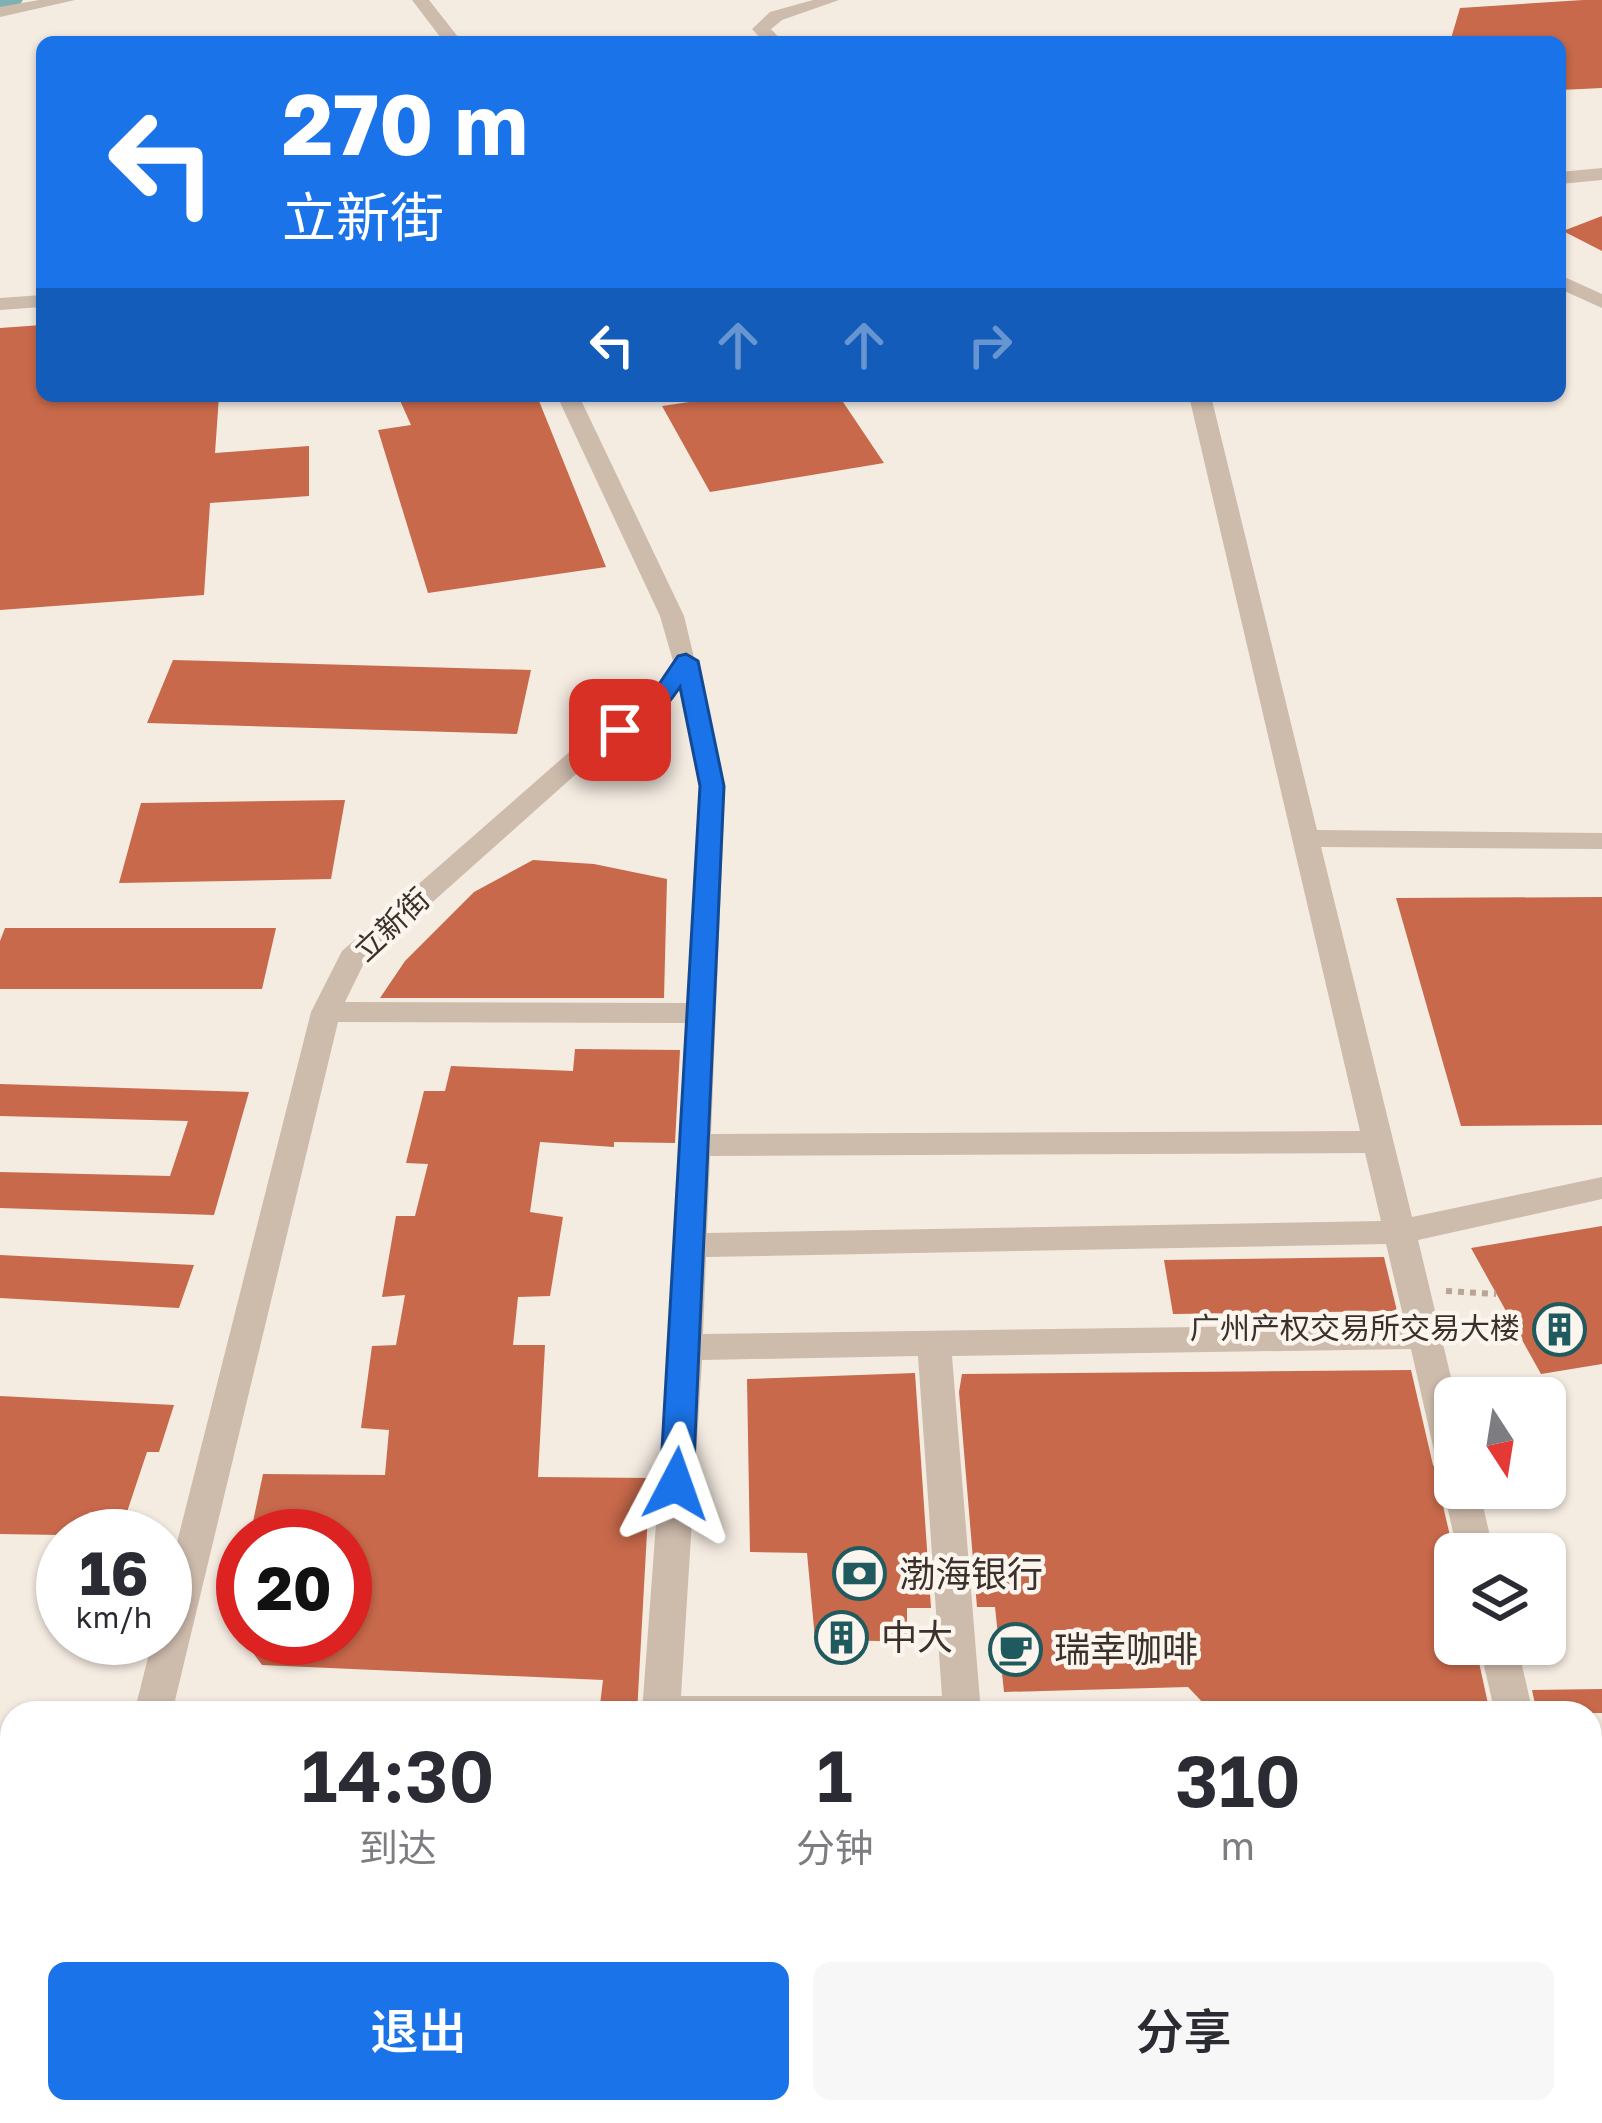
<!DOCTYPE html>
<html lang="zh">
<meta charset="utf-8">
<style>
body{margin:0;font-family:"Golos Text","Noto Sans SC",sans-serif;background:#f7f7f7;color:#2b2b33;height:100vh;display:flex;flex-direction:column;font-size:45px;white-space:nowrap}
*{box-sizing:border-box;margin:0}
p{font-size:39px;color:#7c7c81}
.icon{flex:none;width:66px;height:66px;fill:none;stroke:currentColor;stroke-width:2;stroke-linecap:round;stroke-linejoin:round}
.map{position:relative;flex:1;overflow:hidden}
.side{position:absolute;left:0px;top:1701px;width:1602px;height:423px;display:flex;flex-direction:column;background:#fff;border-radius:36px 36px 0 0;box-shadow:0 3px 9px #0004}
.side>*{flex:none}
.banner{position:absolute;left:36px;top:36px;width:1530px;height:366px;border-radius:18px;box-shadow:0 3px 9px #0004;background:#1a73e8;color:#fff;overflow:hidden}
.needle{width:78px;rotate:168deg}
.tools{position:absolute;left:1434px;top:1377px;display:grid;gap:24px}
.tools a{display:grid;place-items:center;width:132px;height:132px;border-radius:18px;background:#fff;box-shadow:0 3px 9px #0004;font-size:60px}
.speed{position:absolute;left:36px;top:1509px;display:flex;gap:24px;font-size:60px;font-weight:700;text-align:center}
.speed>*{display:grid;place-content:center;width:156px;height:156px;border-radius:50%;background:#fff;box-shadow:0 3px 9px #0004;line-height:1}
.speed small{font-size:30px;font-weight:400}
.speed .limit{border:18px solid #d22;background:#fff;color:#111}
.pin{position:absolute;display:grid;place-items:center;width:102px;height:102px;color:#fff;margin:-51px;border-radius:24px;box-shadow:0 6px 18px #0006}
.me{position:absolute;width:132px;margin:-66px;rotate:4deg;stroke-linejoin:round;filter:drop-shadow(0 0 9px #0008)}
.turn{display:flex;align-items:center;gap:42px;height:252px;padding:0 48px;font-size:54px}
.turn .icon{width:156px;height:156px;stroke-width:2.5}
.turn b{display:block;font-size:84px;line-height:102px}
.lanes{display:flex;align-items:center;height:114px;padding:0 48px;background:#0003;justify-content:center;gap:60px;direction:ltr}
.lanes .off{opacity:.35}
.eta{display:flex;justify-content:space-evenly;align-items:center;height:204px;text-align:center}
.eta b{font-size:72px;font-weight:600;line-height:84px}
.cta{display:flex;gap:24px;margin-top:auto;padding:24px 48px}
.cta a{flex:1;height:138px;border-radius:18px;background:#1a73e8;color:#fff;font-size:48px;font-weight:600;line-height:138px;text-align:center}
.cta a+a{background:#f7f7f7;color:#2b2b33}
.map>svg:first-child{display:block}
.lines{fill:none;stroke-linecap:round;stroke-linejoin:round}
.river{fill:#7fb0b2;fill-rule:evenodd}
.building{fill:#c8694b}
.path{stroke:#b9a596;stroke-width:6;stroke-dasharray:6 6;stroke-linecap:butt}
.minor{fill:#cdbbac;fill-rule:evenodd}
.major{fill:#7d675c;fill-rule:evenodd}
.route{fill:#1a73e8;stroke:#114b97;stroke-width:3}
.labels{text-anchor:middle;stroke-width:9;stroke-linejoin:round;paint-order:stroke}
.street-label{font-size:30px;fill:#3b302b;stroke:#fbf5ee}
.poi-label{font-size:30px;fill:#3b302b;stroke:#fbf5ee;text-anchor:end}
.near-poi-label{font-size:36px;fill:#3b302b;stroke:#fbf5ee;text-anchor:start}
</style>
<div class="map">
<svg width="1602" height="2123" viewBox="0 0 1602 2123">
<rect width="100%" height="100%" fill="#f4ebe1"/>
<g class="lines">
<path class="river" d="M0,0h23l-4,6 -19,6z"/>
</g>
<path class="building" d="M1583,0h19v88l-42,2v-48h-110l10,-34z
M1602,216v35l-39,-20z
M42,325v71h177l-4,57 94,-7v50l-99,7 -6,92 -204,15v-282z
M398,396h139l69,171 -178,26 -50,-163 33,-5z
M730,396h109l45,67 -174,29 -48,-86z
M173,660l358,10 -14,64 -370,-11z
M345,800l-14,79 -212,4 22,-80z
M533,860l61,4 73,15 -3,119h-284l25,-37 69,-69z
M1602,897v228l-141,1 -65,-228z
M5,928h271l-14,61h-262v-48z
M575,1049l105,1 -5,93 -61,-1v5l-74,-5 -10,70 33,5 -13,79 -32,1 -5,48h32l-7,132 112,1 -13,235h-38l4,-33 -341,-15 -20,-27h103v-102h-95l13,-62 122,1 4,-45 -28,-2 11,-82 24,-1 9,-50 -23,2 14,-81h19l13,-52 -22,-1 18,-72h21l6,-25 122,5z
M0,1084l249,8 -35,123 -214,-7v-36l170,4 18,-55 -188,-5z
M1602,1226v138l-61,10 -70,-126z
M0,1255l194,10 -15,43 -179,-10z
M1384,1257l13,54 -224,3 -9,-54z
M1411,1370l22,95 11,14 -5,10 16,68v87h20l15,69h-222l-1,-7 -60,1 -19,-20 -184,5 -9,-85h-18l-18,-215 3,-18z
M915,1373l16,235h-24v34l-92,-3 -8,-86 -57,-1 -3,-173z
M0,1396l174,9 -15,47h-12l-28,84 -119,-2z
M1602,1689v24h-65l-5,-23z"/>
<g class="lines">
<path class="path" d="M1446,1291l50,3"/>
<path class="minor" d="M39,0h36l-75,17v-10z
M412,0h17l33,42h-18z
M813,0h26l-57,20 -11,9 12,13h-19l-12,-13 18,-17z
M1602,168v12l-42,4v-12z
M1560,275l42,19v14l-42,-19z
M42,295v12l-42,3v-12z
M557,396h22l105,220 41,170 -14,348 649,-3 -171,-735h22l106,434 285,3v16l-281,-2 91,370 190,-40v22l-184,41 38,158 -1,90h24l15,66h-36l-15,-66 9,-11 -9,-3 -6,-10 -26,-115 -459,7 29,357h-339l27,-366 17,-324 -348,-1 -166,691h-38l19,-75h12v-48l146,-578 31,-61 233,-204 72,-46 26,-40 -13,-45zM679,690l20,96 -12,217 -342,-1 19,-39 229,-204 72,-48zM1365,1153l16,68 -674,12 3,-77zM1386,1244l19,80 -702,10 3,-77zM918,1356l24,340h-261l21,-336z
M1479,1644h38l16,69h-38z"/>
<path class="major" d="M0,1742l12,2v34l-12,-2z
M0,1827l12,1v36l-12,-1z
M1590,1869h12v36h-12z
M1590,1954h12v38h-12z"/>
</g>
<path class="route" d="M686,654l12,7 26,125 -31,698 -5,9 -12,4 -11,-4 -5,-9 40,-698 -20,-99c-15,22 -39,52 -69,48l-3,-5 39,-28 31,-46z"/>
<defs>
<symbol id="building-ring" viewBox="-11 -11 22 22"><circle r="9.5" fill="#fbf5ee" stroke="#1f5a5e" stroke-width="1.5"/><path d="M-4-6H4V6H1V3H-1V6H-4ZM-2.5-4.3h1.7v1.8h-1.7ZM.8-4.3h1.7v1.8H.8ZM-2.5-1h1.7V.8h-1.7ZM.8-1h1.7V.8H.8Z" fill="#1f5a5e"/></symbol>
<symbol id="bank-ring" viewBox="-11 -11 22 22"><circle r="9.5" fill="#fbf5ee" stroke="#1f5a5e" stroke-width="1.5"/><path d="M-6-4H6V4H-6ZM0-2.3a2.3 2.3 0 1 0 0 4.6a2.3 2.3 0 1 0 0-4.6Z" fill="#1f5a5e"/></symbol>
<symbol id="cafe-ring" viewBox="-11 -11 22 22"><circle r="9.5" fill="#fbf5ee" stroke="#1f5a5e" stroke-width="1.5"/><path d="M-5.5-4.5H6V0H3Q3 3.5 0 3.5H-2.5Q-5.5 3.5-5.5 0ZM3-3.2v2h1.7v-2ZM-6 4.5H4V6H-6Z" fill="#1f5a5e"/></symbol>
</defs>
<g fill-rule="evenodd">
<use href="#building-ring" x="1530" y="1300" width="59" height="59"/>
<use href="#bank-ring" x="830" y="1544" width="59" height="59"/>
<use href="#building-ring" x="812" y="1608" width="59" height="59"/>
<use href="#cafe-ring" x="986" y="1620" width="59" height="59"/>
</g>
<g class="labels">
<g class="street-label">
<text transform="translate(392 925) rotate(-43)" y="10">立新街</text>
</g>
<g class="poi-label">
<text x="1520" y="1339">广州产权交易所交易大楼</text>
</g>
<g class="near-poi-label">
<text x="899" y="1587">渤海银行</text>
<text x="881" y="1650">中大</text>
<text x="1054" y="1662">瑞幸咖啡</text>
</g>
</g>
</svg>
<div class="tools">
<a><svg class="needle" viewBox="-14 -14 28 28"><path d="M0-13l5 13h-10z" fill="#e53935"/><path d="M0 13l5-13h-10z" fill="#7c7c81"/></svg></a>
<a><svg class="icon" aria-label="layers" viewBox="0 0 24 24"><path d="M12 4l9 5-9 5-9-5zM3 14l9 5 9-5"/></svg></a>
</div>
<div class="speed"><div>16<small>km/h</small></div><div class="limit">20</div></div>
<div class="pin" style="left:620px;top:730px;background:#d93025"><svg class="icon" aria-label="arrive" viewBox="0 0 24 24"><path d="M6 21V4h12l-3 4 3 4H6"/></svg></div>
<svg class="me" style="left:676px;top:1484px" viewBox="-20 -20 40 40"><path d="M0-17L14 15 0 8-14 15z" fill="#1a73e8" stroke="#fff" stroke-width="4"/></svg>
<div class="banner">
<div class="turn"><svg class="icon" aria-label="left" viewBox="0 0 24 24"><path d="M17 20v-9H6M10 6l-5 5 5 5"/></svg><div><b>270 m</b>立新街</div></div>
<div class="lanes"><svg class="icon" aria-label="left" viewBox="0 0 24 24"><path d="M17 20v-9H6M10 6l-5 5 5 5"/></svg><svg class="icon off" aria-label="ahead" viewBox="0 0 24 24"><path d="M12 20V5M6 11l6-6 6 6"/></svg><svg class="icon off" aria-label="ahead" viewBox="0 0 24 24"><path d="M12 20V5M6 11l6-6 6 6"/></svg><svg class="icon off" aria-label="right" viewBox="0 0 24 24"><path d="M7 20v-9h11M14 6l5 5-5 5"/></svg></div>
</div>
<section class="side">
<div class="eta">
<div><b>14:30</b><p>到达</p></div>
<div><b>1</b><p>分钟</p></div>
<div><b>310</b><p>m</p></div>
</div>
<div class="cta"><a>退出</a><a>分享</a></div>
</section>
</div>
